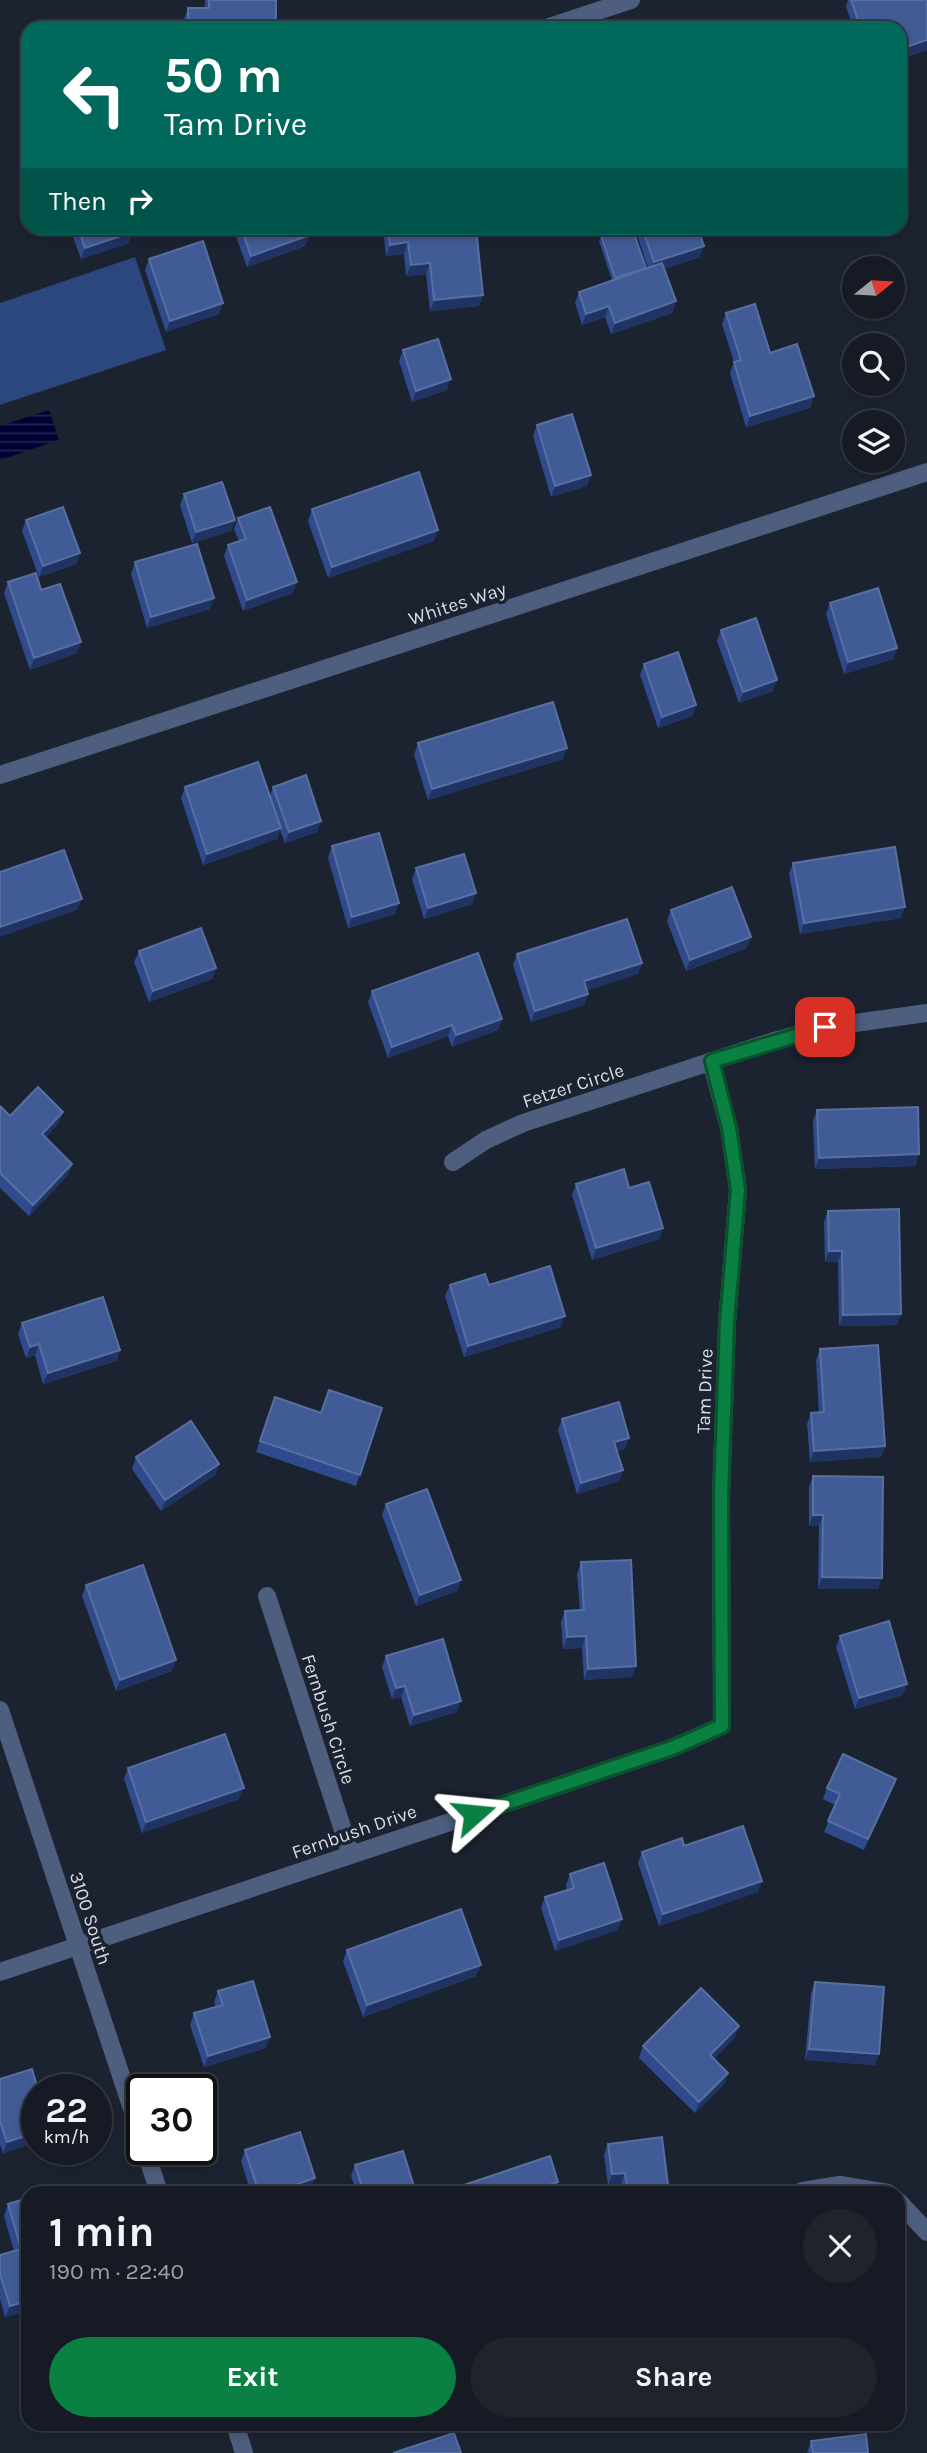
<!DOCTYPE html>
<meta charset="utf-8">
<style>
body{margin:0;font-family:Karla,sans-serif;background:#1e232c;color:#f1f3f6;height:100vh;display:flex;flex-direction:column;font-size:26px;white-space:nowrap}
*{box-sizing:border-box;margin:0}
p{font-size:23px;color:#9da1a6}
.icon{flex:none;width:38px;height:38px;fill:none;stroke:currentColor;stroke-width:2;stroke-linecap:round;stroke-linejoin:round}
.map{position:relative;flex:1;overflow:hidden}
.side{position:absolute;left:21px;top:2186px;width:884px;height:245px;display:flex;flex-direction:column;background:#151a24;border-radius:21px;box-shadow:0 4px 10px #0003,0 0 0 2px #343841}
.side>*{flex:none}
.hud{position:absolute;left:21px;top:21px;width:886px;height:214px;border-radius:21px;box-shadow:0 4px 10px #0003,0 0 0 2px #343841;background:#00695c;color:#fff;overflow:hidden}
.needle{width:46px;rotate:72deg}
.fabs{position:absolute;left:842px;top:256px;display:grid;gap:14px}
.fabs a{display:grid;place-items:center;width:63px;height:63px;border-radius:50%;background:#151a24;box-shadow:0 4px 10px #0003,0 0 0 2px #343841;font-size:35px}
.speed{position:absolute;left:21px;top:2074px;display:flex;gap:14px;font-size:35px;font-weight:700;text-align:center}
.speed>*{display:grid;place-content:center;width:91px;height:91px;border-radius:50%;background:#151a24;box-shadow:0 4px 10px #0003,0 0 0 2px #343841;line-height:1}
.speed small{font-size:18px;font-weight:400}
.speed .limit{border:4px solid #111;border-radius:10px;background:#fff;color:#111}
.pin{position:absolute;display:grid;place-items:center;width:60px;height:60px;color:#fff;margin:-30px;border-radius:14px;box-shadow:0 4px 10px #0006}
.me{position:absolute;width:77px;margin:-38px;rotate:72deg;stroke-linejoin:round;filter:drop-shadow(0 0 5px #0008)}
.turn{display:flex;align-items:center;gap:24px;height:147px;padding:0 28px;font-size:32px}
.turn .icon{width:91px;height:91px;stroke-width:2.5}
.turn b{display:block;font-size:49px;line-height:60px}
.then{display:flex;align-items:center;height:66px;padding:0 28px;background:#0003;gap:14px;font-size:26px}
.round{display:grid;place-items:center;flex:none;width:74px;height:74px;border-radius:37px;background:#1e232c}
.overview{display:flex;align-items:center;justify-content:space-between;height:119px;padding:0 28px}
h1{font-size:42px;font-weight:700;line-height:52px}
.cta{display:flex;gap:14px;margin-top:auto;padding:14px 28px}
.cta a{flex:1;height:80px;border-radius:42px;background:#0b8043;color:#fff;font-size:28px;font-weight:700;line-height:80px;text-align:center}
.cta a+a{background:#1e232c;color:#f1f3f6}
.map>svg:first-child{display:block}
.garden{fill:#2c467e}
.water{fill:url(#water-rules)}
.lines{fill:none;stroke-linecap:round;stroke-linejoin:round}
.minor{stroke:#4e5e7e;stroke-width:18}
.tertiary{stroke:#4e5e7e;stroke-width:18}
.wall{fill:#2f4b8d}
.shaded-wall{fill:#203464}
.building{fill:#415b96;stroke:#586fa2;stroke-width:2}
.route-casing{stroke:#07532c;stroke-width:18}
.route{stroke:#0b8043;stroke-width:12}
.labels{text-anchor:middle;stroke-width:7;stroke-linejoin:round;paint-order:stroke}
.street-label{font-size:19px;fill:#d7dce5;stroke:#1c2330}
</style>
<div class="map">
<svg width="927" height="2453" viewBox="0 0 927 2453">
<defs>
<pattern id="water-rules" width="6" height="5" patternUnits="userSpaceOnUse" patternTransform="scale(1.75)"><rect width="6" height="5" fill="#000032"/><path d="M0 2.5h6" fill="none" stroke="#242550"/></pattern>
</defs>
<rect width="100%" height="100%" fill="#1c2330"/>
<path class="garden" d="M135,257l31,93 -166,55v-102z"/>
<path class="water" d="M49,410l10,30 -59,20v-34z"/>
<g class="lines">
<path class="minor" d="M546,28l85,-28
M0,775l927,-303
M453,1162l33,-22 37,-17 248,-81 55,-15 101,-14
M267,1596l84,259
M0,1972l672,-224 50,-22 -1,-230 6,-173 11,-133 -9,-62 -18,-67
M802,2191l38,-6 48,8
M898,2201l29,31"/>
<path class="tertiary" d="M0,1710l142,429
M145,2149l14,44
M235,2424l9,29"/>
</g>
<path class="wall" d="M205,0h71l-1,28h-91v-9l4,-11h17z
M848,0h79v50l-27,9v-31h-47l-7,-22z
M70,228h61l-2,15 -48,16z
M233,228h74l3,7 -5,11 -58,21z
M383,228h93l7,67 -4,11 -49,5 -4,-37 -20,2 -2,-22 -18,2z
M512,228h25l-23,7z
M635,228h63l2,29 -36,12 12,32 -4,12 -61,21 -6,-17 -23,8 -7,-22 4,-11 33,-12 -13,-39 2,-6 44,34 3,-1 -13,-39z
M149,259l70,55 -53,18 -21,-62z
M726,313l44,40 44,43 -4,12 -64,19 -16,-54 4,-11 -12,-38z
M403,350l44,40 -35,12 -13,-41z
M537,425l50,61 -36,11 -18,-61z
M184,494l51,26 -4,11 -39,12 -12,-38z
M312,509l122,32 -106,37 -20,-57z
M238,518l55,75 -50,18 -19,-55 4,-11 11,-4 -5,-12z
M26,520l54,33 -4,11 -37,13 -17,-46z
M135,562l75,47 -63,19 -16,-54z
M8,582l69,71 -47,17 -26,-77z
M830,603l67,45 -4,11 -49,15 -18,-60z
M721,630l52,61 -34,12 -22,-62z
M644,664l52,41 -4,11 -34,12 -18,-53z
M418,743l145,16 -135,41 -14,-45z
M185,787l85,9 3,-9 48,34 -4,11 -32,11 -5,-13 -3,9 -74,26 -22,-67z
M332,846l63,68 -47,14 -20,-70z
M793,863l108,55 -101,16 -11,-60z
M416,868l60,25 -4,11 -48,15 -12,-40z
M671,910l76,38 -61,23 -19,-50z
M139,951l77,17 -4,11 -63,23 -15,-40z
M517,954l125,9 -4,11 -51,16 1,4 -4,11 -53,17 -18,-57z
M372,991l130,28 -4,11 -46,17 -4,-11 -60,22 -20,-56z
M0,1106l10,10 49,7 -14,15 27,26 -4,11 -39,41 -29,-28z
M817,1110l102,44 -4,12 -100,3 -2,-48z
M576,1184l53,4 34,40 -4,11 -67,21 -20,-65z
M828,1211l73,103 -4,11 -58,1 -1,-64h-13l-1,-40z
M450,1285h39l72,42 -97,30 -19,-61z
M22,1323l98,27 -4,11 -73,23 -8,-29 -9,3 -8,-24z
M820,1349l65,97 -4,11 -71,5 -3,-38 4,-11h8l-3,-53z
M275,1397l46,16 61,-5 -26,78 -100,-34z
M562,1419l63,30 -8,2 6,19 -4,11 -42,13 -19,-64z
M136,1457l83,7 -4,11 -54,36 -29,-42z
M813,1476l65,113h-60l1,-63h-10v-39z
M386,1504l75,76 -4,11 -41,15 -34,-91z
M581,1562l51,115 -48,3 -2,-32 -19,1 -2,-27 4,-11 15,-1 -3,-36z
M86,1585l86,86 -56,20 -34,-95z
M840,1636l63,59 -48,14 -19,-62z
M386,1656l71,56 -47,14 -9,-29 -9,2 -10,-32z
M128,1768l111,31 -97,34 -18,-54z
M896,1779l-32,71 -40,-18 11,-27 -12,-6 4,-11z
M642,1852l116,40 -99,34 -21,-63z
M570,1874l48,56 -63,21 -14,-43 4,-11 22,-7 -1,-5z
M347,1950l129,26 -113,41 -20,-56z
M815,1982l60,83 -70,-5 6,-67z
M218,1991l48,57 -62,19 -14,-42 4,-12 22,-6 -2,-5z
M739,2026l-4,11 -21,22 14,14 -4,11 -29,29 -56,-55 4,-12z
M0,2079l37,11v52l-34,11 -3,-8z
M608,2144l61,49h-47l-1,-9 -13,2 -4,-31z
M245,2150l66,39 -10,4h-50l-10,-32z
M355,2165l61,28h-59l-6,-17z
M28,2198v113l-23,6 -5,-18v-44l14,-4 -10,-35 4,-12z
M811,2441l57,12h-61z"/>
<path class="shaded-wall" d="M927,40v10l-27,9v-10z
M517,228h20l-23,7z
M133,232l-4,11 -48,16 4,-11z
M310,235l-5,11 -58,21 4,-11z
M408,242l-4,12 -18,2 4,-11z
M704,246l-4,11 -50,17 4,-12z
M430,263l-4,11 -20,2 5,-11z
M483,295l-4,11 -49,5 4,-11z
M676,301l-4,12 -61,21 4,-11z
M223,303l-4,11 -53,18 4,-11z
M609,306l-4,11 -23,8 4,-11z
M451,379l-4,11 -35,12 4,-11z
M814,396l-4,12 -64,19 4,-11z
M591,475l-4,11 -36,11 4,-11z
M235,520l-4,11 -39,12 4,-11z
M438,530l-4,11 -106,37 4,-11z
M80,553l-4,11 -37,13 4,-11z
M297,582l-4,11 -50,18 4,-11z
M214,598l-4,11 -63,19 4,-11z
M81,642l-4,11 -47,17 4,-12z
M897,648l-4,11 -49,15 4,-12z
M777,680l-4,11 -34,12 4,-11z
M696,705l-4,11 -34,12 4,-11z
M567,748l-4,11 -135,41 4,-11z
M321,821l-4,11 -32,11 4,-11z
M281,828l-4,11 -74,26 4,-11z
M476,893l-4,11 -48,15 4,-11z
M82,899l-5,11 -77,27v-10z
M399,903l-4,11 -47,14 4,-11z
M905,907l-4,11 -101,16 4,-11z
M751,937l-4,11 -61,23 4,-11z
M642,963l-4,11 -58,19 4,-12z
M216,968l-4,11 -63,23 4,-11z
M588,994l-4,11 -53,17 4,-11z
M502,1019l-4,11 -46,17 4,-12z
M452,1025l-4,11 -60,22 4,-11z
M63,1112l-4,11 -21,22 4,-11z
M919,1154l-4,12 -100,3 4,-11z
M72,1164l-4,11 -39,41 4,-11z
M663,1228l-4,11 -67,21 4,-12z
M829,1251h13l-4,11h-13z
M901,1314l-4,11 -58,1 4,-11z
M565,1316l-4,11 -97,30 4,-11z
M39,1344l-4,11 -9,3 4,-11z
M120,1350l-4,11 -73,23 5,-11z
M629,1438l-4,11 -15,4 4,-11z
M885,1446l-4,11 -71,5 4,-11z
M219,1464l-4,11 -54,36 4,-11z
M623,1470l-4,11 -42,13 4,-11z
M813,1515h10l-4,11h-10z
M822,1577l60,1 -4,11h-60z
M461,1580l-4,11 -41,15 4,-11z
M586,1636l-4,12 -19,1 4,-12z
M176,1660l-4,11 -56,20 4,-11z
M636,1666l-4,11 -48,3 4,-11z
M907,1684l-4,11 -48,14 4,-11z
M405,1686l-4,11 -9,2 4,-11z
M461,1701l-4,11 -47,14 4,-11z
M896,1779l-4,11 -28,60 4,-11z
M244,1788l-5,11 -97,34 4,-11z
M762,1881l-4,11 -99,34 4,-12z
M622,1919l-4,11 -63,21 4,-11z
M481,1965l-5,11 -113,41 4,-12z
M739,2026l-4,11 -29,30 4,-12z
M270,2037l-4,11 -62,19 4,-11z
M809,2049l70,5 -4,11 -70,-5z
M728,2073l-4,11 -29,29 4,-11z
M37,2132v10l-34,11 4,-11z
M625,2173l-4,11 -13,2 4,-12z
M315,2178l-4,11 -10,4h-29z
M558,2182l-4,11h-29z
M28,2301v10l-23,6 5,-11z
M898,2376h5l-5,11z"/>
<path class="building" d="M209,0h67v26h-8v2h-80v-20h21z
M851,0h76v40l-27,9v-21h-39z
M78,228h53l2,4 -48,16z
M241,228h66l3,7 -59,21z
M388,228h88l7,67 -49,5 -4,-37 -19,2 -3,-23 -18,3z
M624,228h8l14,40 -31,10 -14,-43z
M642,228h56l6,18 -50,16z
M203,241l20,62 -53,18 -21,-62z
M662,263l14,38 -61,22 -6,-17 -23,8 -7,-22z
M755,304l15,49 27,-9 17,52 -64,20 -16,-54 7,-2 -15,-47z
M438,339l13,40 -35,12 -13,-41z
M572,414l19,61 -36,11 -18,-61z
M419,472l19,58 -106,37 -20,-58z
M222,482l13,38 -39,12 -12,-38z
M63,507l17,46 -37,13 -17,-46z
M270,507l27,75 -50,18 -19,-55 18,-6 -8,-21z
M197,544l17,54 -63,19 -16,-55z
M36,573l5,17 19,-6 21,58 -47,16 -26,-76z
M878,588l19,60 -49,14 -18,-59z
M756,618l21,62 -34,12 -22,-62z
M678,652l18,53 -34,12 -18,-53z
M553,702l14,46 -135,41 -14,-46z
M258,762l23,66 -74,26 -22,-67z
M306,775l15,46 -32,11 -16,-45z
M379,833l20,70 -47,14 -20,-71z
M895,847l10,60 -101,16 -11,-60z
M64,850l18,49 -82,28v-55z
M464,854l12,39 -48,15 -12,-40z
M732,887l19,50 -61,23 -19,-50z
M627,919l15,44 -58,18 4,13 -53,17 -18,-57z
M201,928l15,40 -63,23 -14,-40z
M478,953l24,66 -46,16 -4,-10 -60,22 -20,-56z
M38,1087l25,25 -21,22 30,30 -39,41 -33,-32v-67l10,10z
M918,1107l1,47 -100,4 -2,-48z
M624,1169l5,19 20,-6 14,46 -67,20 -20,-64z
M899,1209l2,105 -58,1 -1,-64h-13l-1,-40z
M550,1266l15,50 -97,30 -18,-61 35,-11 4,11z
M103,1297l17,53 -72,23 -9,-29 -9,3 -8,-24z
M878,1345l7,101 -71,5 -3,-38 13,-1 -4,-63z
M329,1390l53,18 -22,67 -100,-34 15,-44 46,16z
M619,1402l10,36 -15,4 9,28 -42,13 -19,-64z
M191,1421l28,43 -54,36 -29,-43z
M813,1476l70,1 -1,101 -60,-1 1,-62h-10z
M427,1489l34,91 -41,15 -34,-91z
M631,1560l5,106 -48,3 -2,-33 -19,1 -2,-26 19,-1 -3,-48z
M143,1565l33,95 -56,20 -34,-95z
M889,1621l18,63 -48,14 -19,-62z
M443,1639l18,62 -47,14 -9,-29 -9,2 -10,-32z
M225,1734l19,54 -98,34 -18,-54z
M843,1754l53,25 -28,60 -40,-18 12,-27 -13,-6z
M743,1826l19,55 -99,33 -21,-62 40,-14 2,8z
M604,1863l18,56 -63,21 -14,-43 29,-9 -4,-14z
M461,1909l20,56 -114,40 -20,-55z
M253,1981l17,56 -62,19 -14,-43 29,-8 -5,-14z
M815,1982l69,5 -5,67 -70,-5z
M701,1988l38,38 -29,29 18,18 -29,29 -56,-56z
M32,2069l6,21h-1v42l-30,10 -7,-21v-42z
M300,2132l15,46 -43,15h-13l-14,-43z
M662,2137l7,56h-41l-3,-20 -13,1 -4,-30z
M403,2151l13,42h-52l-9,-28z
M550,2156l8,26 -33,11h-85z
M56,2190l1,3h-11z
M28,2198v103l-18,5 -10,-32v-19l21,-6 -13,-45z
M898,2333l5,43h-5z
M454,2433l7,20h-68z
M866,2434l2,19h-55l-2,-12z"/>
<g class="lines">
<defs>
<path id="route" d="M474,1814l198,-66 50,-22 -1,-230 6,-173 11,-133 -9,-62 -17,-67 113,-34"/>
</defs>
<use href="#route" class="route-casing"/>
<use href="#route" class="route"/>
</g>
<g class="labels">
<g class="street-label">
<text transform="translate(457 603) rotate(-18)" y="7">Whites Way</text>
<text transform="translate(573 1085) rotate(-18)" y="7">Fetzer Circle</text>
<text transform="translate(704 1391) rotate(-88)" y="7">Tam Drive</text>
<text transform="translate(329 1719) rotate(72)" y="7">Fernbush Circle</text>
<text transform="translate(354 1831) rotate(-19)" y="7">Fernbush Drive</text>
<text transform="translate(91 1918) rotate(72)" y="7">3100 South</text>
</g>
</g>
</svg>
<div class="fabs">
<a><svg class="needle" viewBox="-14 -14 28 28"><path d="M0-13l5 13h-10z" fill="#e53935"/><path d="M0 13l5-13h-10z" fill="#9da1a6"/></svg></a>
<a><svg class="icon" aria-label="search" viewBox="0 0 24 24"><circle cx="10" cy="10" r="6"/><path d="M15 15l6 6"/></svg></a>
<a><svg class="icon" aria-label="layers" viewBox="0 0 24 24"><path d="M12 4l9 5-9 5-9-5zM3 14l9 5 9-5"/></svg></a>
</div>
<div class="speed"><div>22<small>km/h</small></div><div class="limit">30</div></div>
<div class="pin" style="left:825px;top:1027px;background:#d93025"><svg class="icon" aria-label="arrive" viewBox="0 0 24 24"><path d="M6 21V4h12l-3 4 3 4H6"/></svg></div>
<svg class="me" style="left:474px;top:1814px" viewBox="-20 -20 40 40"><path d="M0-17L14 15 0 8-14 15z" fill="#0b8043" stroke="#fff" stroke-width="4"/></svg>
<div class="hud">
<div class="turn"><svg class="icon" aria-label="left" viewBox="0 0 24 24"><path d="M17 20v-9H6M10 6l-5 5 5 5"/></svg><div><b>50 m</b>Tam Drive</div></div>
<div class="then">Then<svg class="icon" aria-label="right" viewBox="0 0 24 24"><path d="M7 20v-9h11M14 6l5 5-5 5"/></svg></div>
</div>
<section class="side">
<div class="overview"><div><h1>1 min</h1><p>190 m · 22:40</p></div><a class="round"><svg class="icon" aria-label="close" viewBox="0 0 24 24"><path d="M6 6l12 12M18 6L6 18"/></svg></a></div>
<div class="cta"><a>Exit</a><a>Share</a></div>
</section>
</div>
